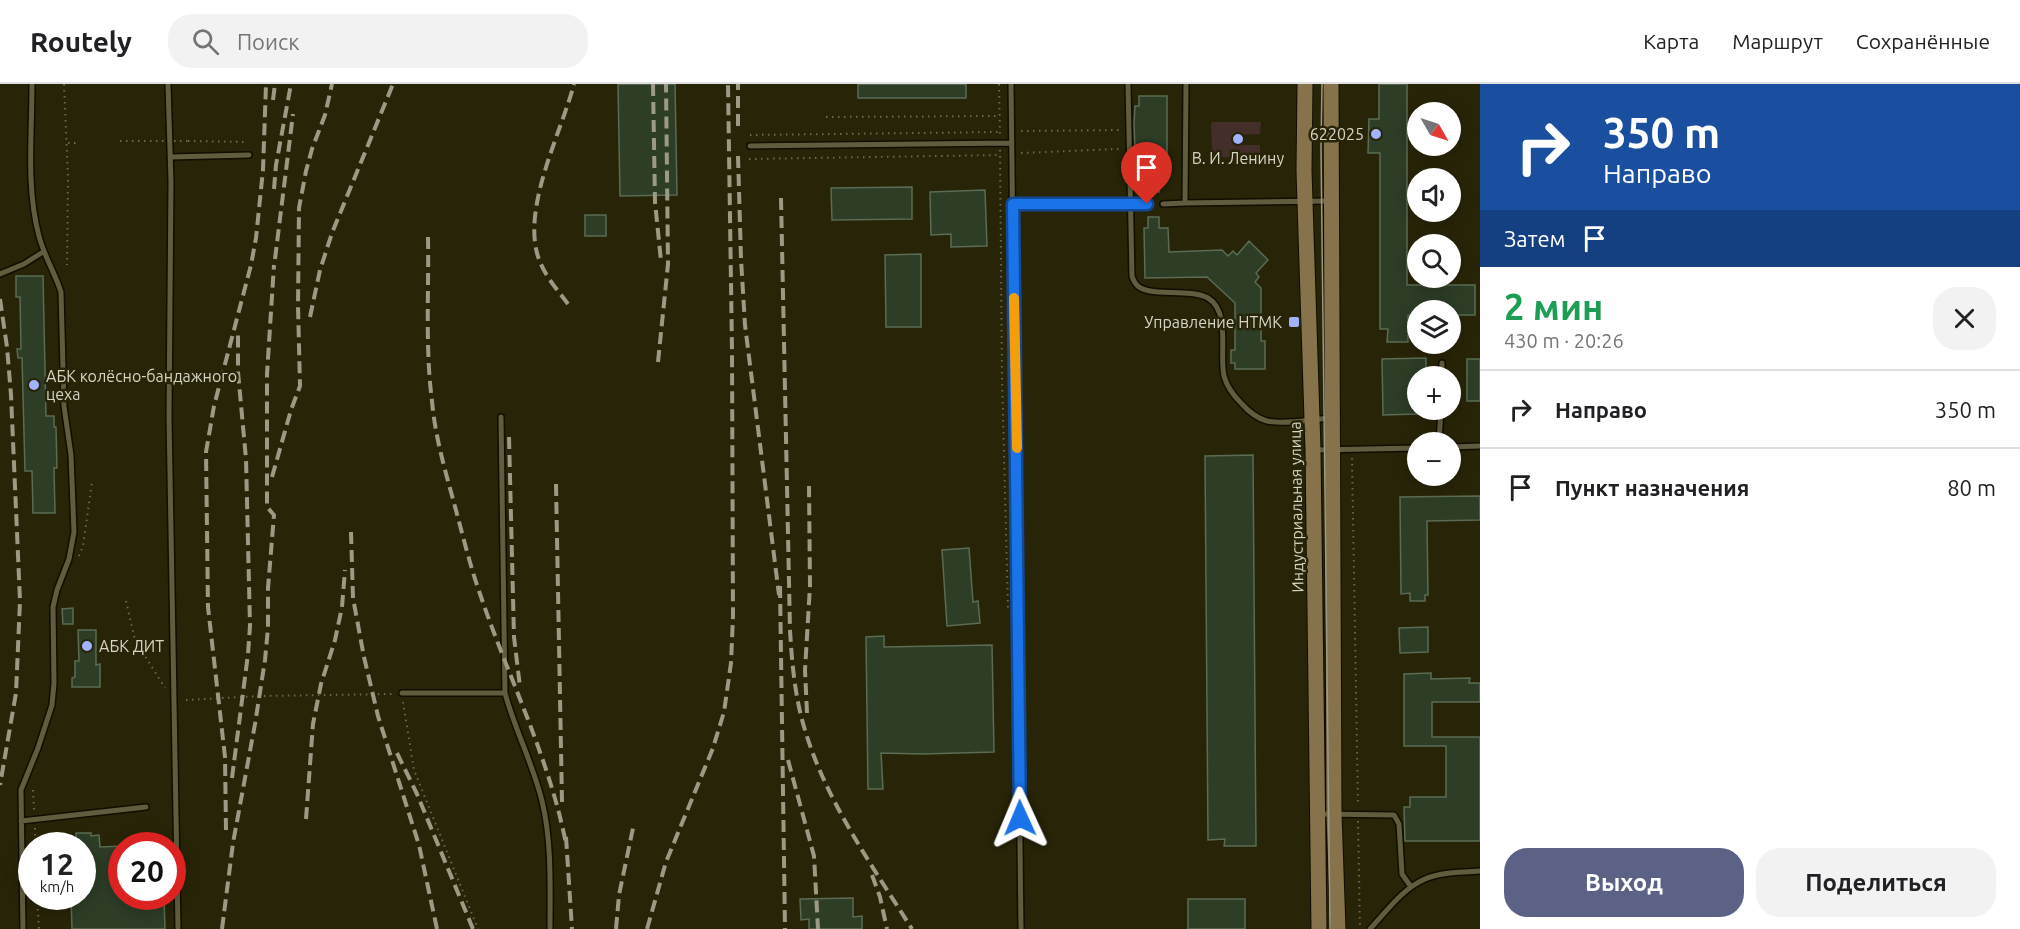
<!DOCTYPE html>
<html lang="ru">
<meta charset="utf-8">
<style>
body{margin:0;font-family:Ubuntu,sans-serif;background:#f2f2f2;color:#202124;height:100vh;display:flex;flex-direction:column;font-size:22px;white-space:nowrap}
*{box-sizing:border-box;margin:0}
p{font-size:20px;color:#757577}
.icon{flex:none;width:33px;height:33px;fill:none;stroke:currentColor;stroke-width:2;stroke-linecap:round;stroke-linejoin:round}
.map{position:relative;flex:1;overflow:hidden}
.sheet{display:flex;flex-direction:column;background:#fff;width:540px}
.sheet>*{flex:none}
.top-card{background:#1a4fa0;color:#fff;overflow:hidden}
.needle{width:39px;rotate:129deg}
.fabs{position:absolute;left:1407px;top:18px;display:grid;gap:12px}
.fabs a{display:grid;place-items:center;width:54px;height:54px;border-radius:50%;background:#fff;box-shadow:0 3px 15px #0003;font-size:30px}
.speed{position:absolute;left:18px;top:748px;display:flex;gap:12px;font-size:30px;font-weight:700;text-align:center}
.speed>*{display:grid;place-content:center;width:78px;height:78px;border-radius:50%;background:#fff;box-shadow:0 3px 15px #0003;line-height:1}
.speed small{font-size:15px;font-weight:400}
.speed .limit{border:9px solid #d22;background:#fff;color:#111}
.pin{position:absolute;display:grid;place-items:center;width:51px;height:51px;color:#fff;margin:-62px -26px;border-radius:50% 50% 50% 0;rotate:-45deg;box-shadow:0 0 6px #0007}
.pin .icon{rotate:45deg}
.me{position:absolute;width:66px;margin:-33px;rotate:359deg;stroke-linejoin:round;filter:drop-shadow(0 0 4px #0008)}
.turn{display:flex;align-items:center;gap:21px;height:126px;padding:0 24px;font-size:27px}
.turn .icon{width:78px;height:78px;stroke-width:2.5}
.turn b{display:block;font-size:42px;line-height:51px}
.then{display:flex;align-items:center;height:57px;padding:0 24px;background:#0003;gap:12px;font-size:22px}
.round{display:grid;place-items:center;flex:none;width:63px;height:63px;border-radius:24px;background:#f2f2f2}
.summary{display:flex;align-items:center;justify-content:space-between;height:102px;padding:0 24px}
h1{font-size:36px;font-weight:700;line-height:45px;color:#1e9e55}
.button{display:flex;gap:12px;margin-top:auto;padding:12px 24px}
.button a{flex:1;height:69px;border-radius:24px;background:#5b6286;color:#fff;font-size:24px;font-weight:700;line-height:69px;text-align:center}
.button a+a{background:#f2f2f2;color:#202124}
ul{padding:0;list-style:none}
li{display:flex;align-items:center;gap:18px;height:78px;padding:0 24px;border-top:2px solid #e0e0e0}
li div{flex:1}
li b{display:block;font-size:22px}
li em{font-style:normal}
header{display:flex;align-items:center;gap:36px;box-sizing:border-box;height:84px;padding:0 30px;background:#fff;border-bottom:2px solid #e0e0e0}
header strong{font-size:28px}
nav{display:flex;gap:33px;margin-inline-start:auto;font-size:21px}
.search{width:420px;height:54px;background:#f2f2f2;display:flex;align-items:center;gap:15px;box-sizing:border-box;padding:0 21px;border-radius:24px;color:#757577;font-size:22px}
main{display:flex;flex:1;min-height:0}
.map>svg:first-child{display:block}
.green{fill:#442e29}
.building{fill:#2d3d26;stroke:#5a6c53;stroke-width:1.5}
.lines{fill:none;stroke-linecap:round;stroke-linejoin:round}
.lane-casing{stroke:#110d00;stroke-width:8}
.secondary-casing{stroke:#110d00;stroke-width:17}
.path{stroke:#6b6850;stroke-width:2;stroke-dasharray:1.5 4.5;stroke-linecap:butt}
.lane{stroke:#605d3f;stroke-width:5}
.secondary{stroke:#86734c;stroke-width:15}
.tram{stroke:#9c9985;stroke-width:1.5}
.rail{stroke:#9c9985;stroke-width:4;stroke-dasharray:12 6;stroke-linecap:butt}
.path-bridge{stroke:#6b6850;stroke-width:2;stroke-dasharray:1.5 4.5;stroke-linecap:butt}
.route-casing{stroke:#114b97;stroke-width:15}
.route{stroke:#1a73e8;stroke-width:10}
.slow{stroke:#f59e0b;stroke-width:10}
.poi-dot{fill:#a3b2fd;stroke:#282408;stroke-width:2}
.labels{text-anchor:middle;stroke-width:5;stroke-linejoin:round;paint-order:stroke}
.poi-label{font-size:16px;fill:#d6d4c4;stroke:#282408;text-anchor:end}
.street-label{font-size:16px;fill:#d6d4c4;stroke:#282408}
</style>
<header>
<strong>Routely</strong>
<div class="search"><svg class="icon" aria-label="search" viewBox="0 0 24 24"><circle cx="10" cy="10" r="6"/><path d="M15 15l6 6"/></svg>Поиск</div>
<nav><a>Карта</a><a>Маршрут</a><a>Сохранённые</a></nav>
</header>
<main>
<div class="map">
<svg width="1480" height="845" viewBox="0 0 1480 845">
<rect width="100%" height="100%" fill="#282408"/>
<path class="green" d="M1214,38h47l-1,12 -27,1v10h27v13l-46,-1 -2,-2 -1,-32z"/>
<path class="building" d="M618,0h57l2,111 -57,1z
M858,0h108v14h-108z
M1379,0h28v201h68v30h-25v-5h-32v5h-10v27h-21l1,-13h-8v-176h-12l1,-34h10z
M1139,12h28v85h-8v11h-10l-1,-9h-9v-11h-3l-2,-48 1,-18h4z
M912,103v32l-80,1 -1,-32z
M985,106l2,56 -36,1v-13l-20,1 -1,-43z
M585,131h21v21h-21z
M1148,133h11v11h9l1,24 53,-2 6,6 5,-5 4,4 12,-14 19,19 -12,13 3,4 -4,5 6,6v53h4v28h-30v-6h-4v-13h4v-47l-28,-26 -62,1 -1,-50h4z
M921,170v73h-35l-1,-72z
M16,192h27l3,140h8v11h2l1,41h-3l1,45h-22l-1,-42h-7l-3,-113h-4l-1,-9h4l-1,-52h-4z
M1426,274v18h-8v38l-35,1 -1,-56z
M1467,275h13v42h-13z
M1253,371l3,391h-32l1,-7 -17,1 -3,-384z
M1480,412v24l-53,1 1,74h-3v6h-15v-8l-9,1 -1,-97z
M969,464l4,54 5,-1 2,22 -33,3 -5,-76z
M73,524v16h-10l-1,-15z
M1428,543v25l-28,1 -1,-25z
M78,546h18v35l4,-1v23h-28v-9l3,-1v-16h4z
M884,552v11l108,-2 2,107 -72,2 -41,-1 2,36h-15l-2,-152z
M1431,589v6l39,-1 -1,5h11v19h-48v35h48v104h-75l-1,-34h6v-10h36v-51h-42v-72z
M76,749h15v3l8,-1 1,12 22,-1v51h42l1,32h-93l-1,-32h11v-51h-6z
M853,814v19l9,-1v13h-53v-10l-8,1 -1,-21z
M1188,815h57v30h-57z"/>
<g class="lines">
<defs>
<path id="lane" d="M168,0l3,98 -2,235 9,512
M1011,0l10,845
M1128,0l4,192c3,10 8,13 18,15 16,3 44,-1 58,7 23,14 11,56 16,78 3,11 9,19 17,27 7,8 15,15 26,18 18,4 45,-2 64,-3
M1186,0l-1,119 144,-2
M750,62l262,-3
M170,73l79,-2
M1013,120h134
M1163,120l22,-1
M0,190l24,-10 19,-12
M1442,292v-13
M501,333l4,276
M1439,358l2,-32
M1450,363l30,-1
M1315,366l103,-2
M402,609h103c10,37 28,71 37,108 10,41 8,86 8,128
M1319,730l75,1 5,9 3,50 9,13
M21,737l125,-14
M23,845l-2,-139 17,-42 14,-43 2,-22 -1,-76 4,-17 12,-31 5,-27 -3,-77 -7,-49 -3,-114c-6,-19 -17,-36 -22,-56 -13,-48 -7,-102 -7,-152
M1370,845c17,-18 32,-40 55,-50 16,-7 38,-7 55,-8"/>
<path id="secondary" d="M1305,0l-1,87 9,279 6,479
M1331,0l3,730 4,115"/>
</defs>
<use href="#lane" class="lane-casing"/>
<use href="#secondary" class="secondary-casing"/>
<path class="path" d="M64,0l4,93 -1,88
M999,0l1,51
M826,33l173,-1
M1021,47l99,-1
M750,51l250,-3
M188,57l60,1
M68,59h8
M1000,66l2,227 6,232
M1021,69l99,-4
M749,75l251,-4
M1352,374l6,348
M79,472l4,-10 9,-64
M126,517l9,39 30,48
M186,616l74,-4 133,-2
M403,618l11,68 64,159
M33,706l1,20
M1358,737l2,108
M35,744v18
M37,813l2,32"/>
<use href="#lane" class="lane"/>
<use href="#secondary" class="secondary"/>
<path class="tram" d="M1322,0l-1,65 9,780"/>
<path class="rail" d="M653,0l2,118 6,59
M273,16l2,-16
M738,42v-42
M738,72l3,103 4,66 34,270
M274,105l2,-24 15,-81
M781,114l9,432c2,34 5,68 15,100 21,71 68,137 107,199
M428,153c1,54 -3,110 4,164 3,35 13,69 22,102 8,29 15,59 25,88 28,84 70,165 87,253
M275,175l18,-145
M0,215l7,48 4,48 9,206 -4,92 -16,92
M568,220c-11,-15 -26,-31 -31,-51 -13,-50 24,-120 37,-169
M310,233l10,-47 12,-37 61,-149
M658,278l10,-98 -2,-180
M509,353l5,200 6,50
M272,393l19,-67 9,-24 -2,-80 1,-98 7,-37 6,-22 13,-34 7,-31
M556,400l6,318
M351,448l2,66 11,59 14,59 41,129 18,84
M780,502l5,343
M807,629l-2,-43 5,-84 -1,-100
M397,669l20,41 56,135
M788,676l26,96 4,73
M232,694l16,-124 2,-28 -4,-167 -8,-87v-39
M306,735l7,-95 8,-40 14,-44 7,-33 3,-37
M226,746l-1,-73 -17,-150 -2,-155 8,-46 37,-141 5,-27 7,-68 3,-86
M566,753l6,92
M872,791l8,22 7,32
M222,845l11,-86 22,-119 10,-64 3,-32v-40l6,-73 -7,-8v-133l7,-109
M616,845l3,-34 14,-67
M647,845l19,-67 47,-114 11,-36 7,-49 2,-47 -1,-266 -4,-266"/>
<path class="path-bridge" d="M120,57h68"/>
</g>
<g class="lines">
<defs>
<path id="route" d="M1020,734l-7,-614h134"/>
</defs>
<use href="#route" class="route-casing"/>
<use href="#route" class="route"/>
<path class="slow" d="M1014,214l3,150"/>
</g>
<g class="poi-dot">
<circle cx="1376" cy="50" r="6"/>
<circle cx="1238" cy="55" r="6"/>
<rect x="1288" y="232" width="12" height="12" rx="3"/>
<circle cx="34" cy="301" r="6"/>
<circle cx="87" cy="562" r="6"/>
</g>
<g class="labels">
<g class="poi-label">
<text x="1364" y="56">622025</text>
<text x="1238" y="80" text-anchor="middle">В. И. Ленину</text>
<text x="1282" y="244">Управление НТМК</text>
<text x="46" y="298" text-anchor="start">АБК колёсно-бандажного<tspan x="46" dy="18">цеха</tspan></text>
<text x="99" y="568" text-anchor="start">АБК ДИТ</text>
</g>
<g class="street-label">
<text transform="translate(1296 423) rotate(-91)" y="6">Индустриальная улица</text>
</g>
</g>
</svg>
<div class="fabs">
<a><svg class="needle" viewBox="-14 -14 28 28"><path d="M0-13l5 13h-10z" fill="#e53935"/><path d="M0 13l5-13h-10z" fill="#757577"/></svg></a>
<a><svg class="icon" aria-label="sound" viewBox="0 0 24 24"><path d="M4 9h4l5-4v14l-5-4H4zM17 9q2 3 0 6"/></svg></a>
<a><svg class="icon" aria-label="search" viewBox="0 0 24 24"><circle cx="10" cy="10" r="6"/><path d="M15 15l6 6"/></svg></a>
<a><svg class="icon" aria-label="layers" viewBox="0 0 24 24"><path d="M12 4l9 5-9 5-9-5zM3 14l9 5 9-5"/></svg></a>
<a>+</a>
<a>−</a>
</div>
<div class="speed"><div>12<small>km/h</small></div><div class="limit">20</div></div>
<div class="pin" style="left:1147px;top:120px;background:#d93025"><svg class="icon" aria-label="arrive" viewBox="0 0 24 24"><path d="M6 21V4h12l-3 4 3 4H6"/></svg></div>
<svg class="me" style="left:1020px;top:734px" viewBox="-20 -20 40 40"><path d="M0-17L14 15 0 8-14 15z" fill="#1a73e8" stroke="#fff" stroke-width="4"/></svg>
</div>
<section class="sheet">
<div class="top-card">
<div class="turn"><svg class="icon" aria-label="right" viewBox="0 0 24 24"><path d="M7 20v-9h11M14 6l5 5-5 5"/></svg><div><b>350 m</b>Направо</div></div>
<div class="then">Затем<svg class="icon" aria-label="arrive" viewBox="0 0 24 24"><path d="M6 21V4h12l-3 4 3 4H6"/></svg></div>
</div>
<div class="summary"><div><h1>2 мин</h1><p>430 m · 20:26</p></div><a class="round"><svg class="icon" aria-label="close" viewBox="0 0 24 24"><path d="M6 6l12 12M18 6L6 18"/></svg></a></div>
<ul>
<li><svg class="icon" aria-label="right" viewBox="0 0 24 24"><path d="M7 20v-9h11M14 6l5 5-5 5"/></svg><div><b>Направо</b></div><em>350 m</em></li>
<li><svg class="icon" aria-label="arrive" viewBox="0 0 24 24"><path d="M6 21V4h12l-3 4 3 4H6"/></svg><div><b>Пункт назначения</b></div><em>80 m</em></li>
</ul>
<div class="button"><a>Выход</a><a>Поделиться</a></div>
</section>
</main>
